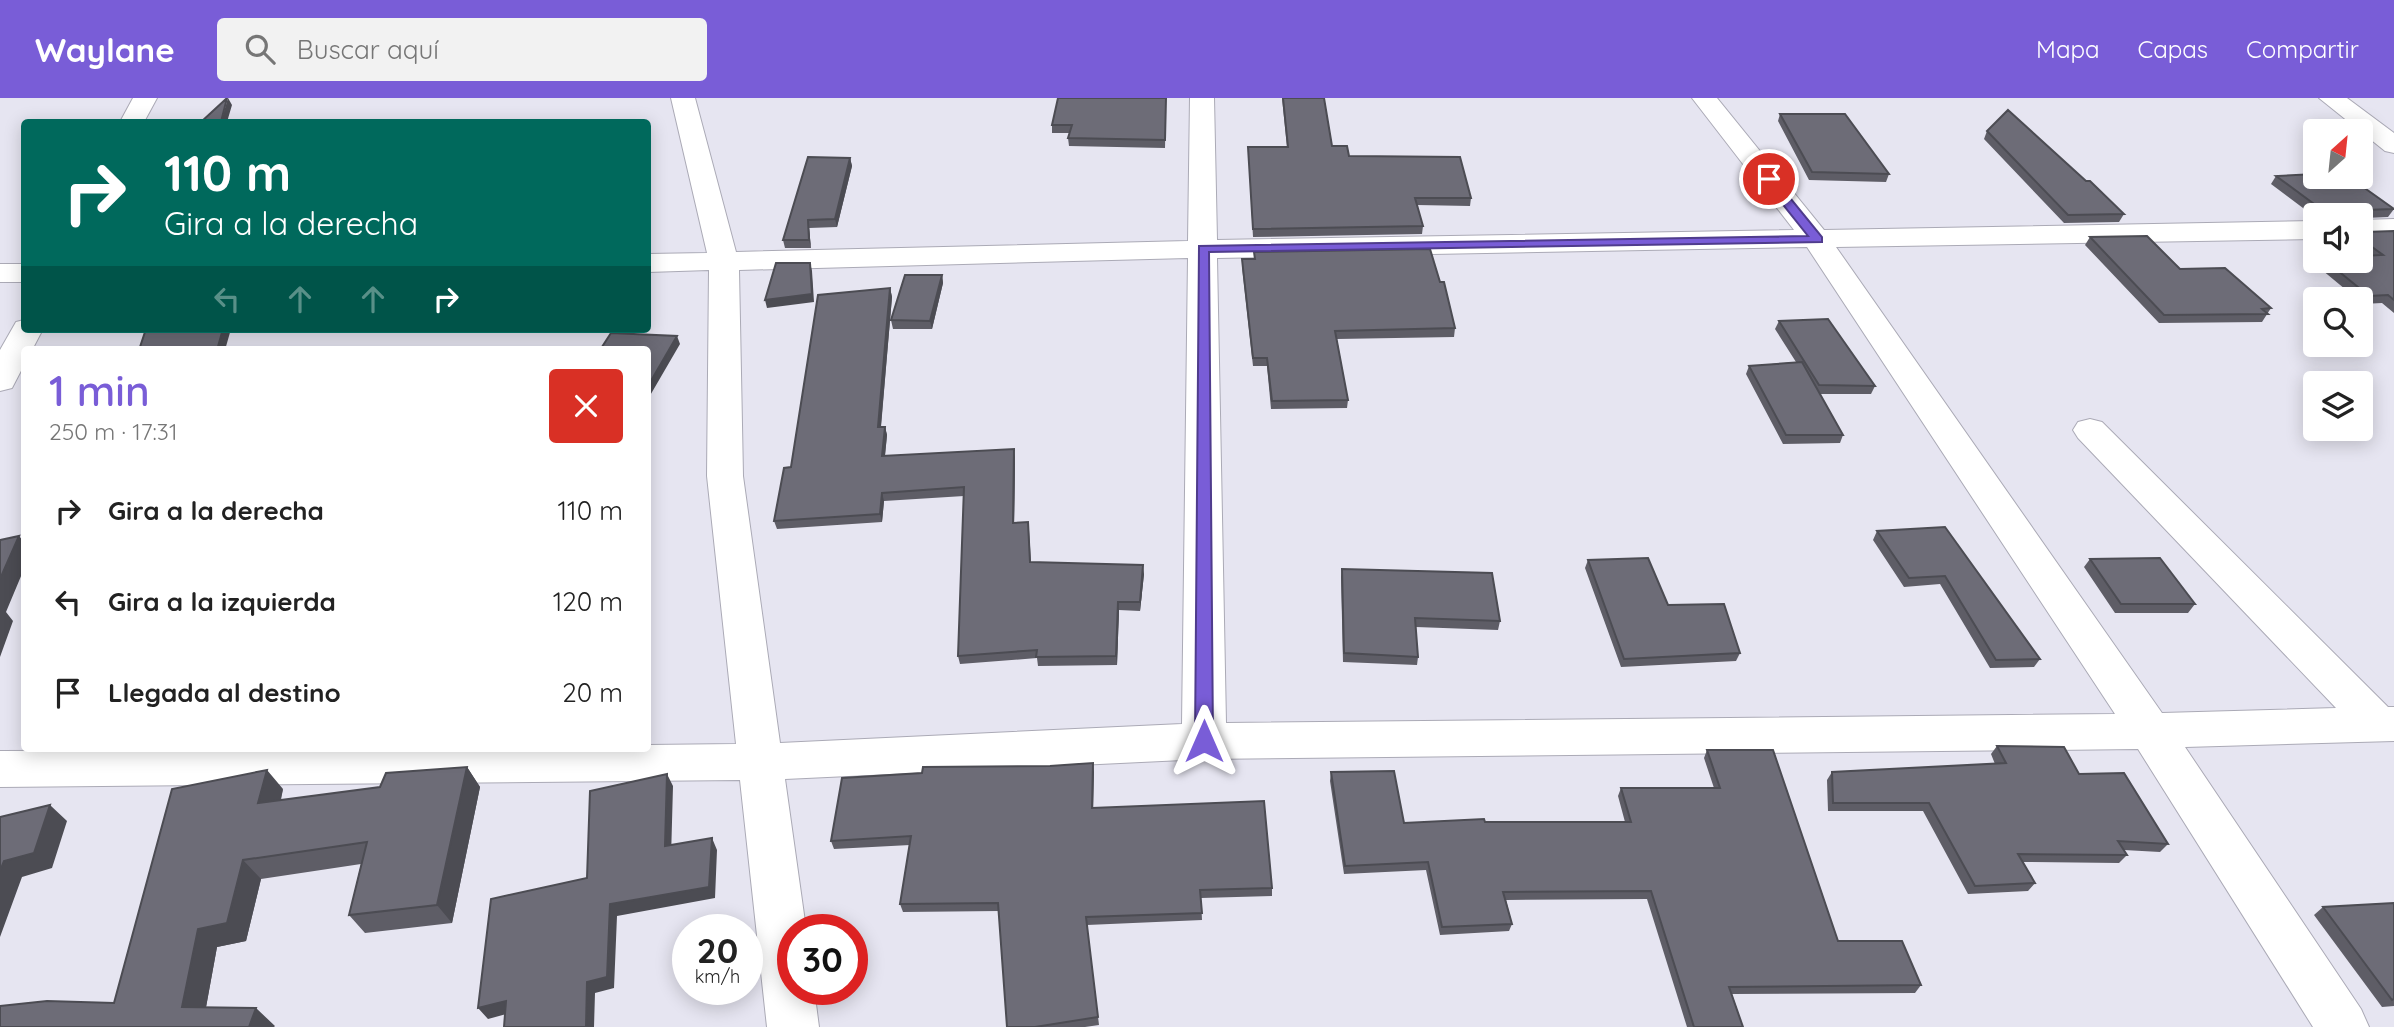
<!DOCTYPE html>
<html lang="es">
<meta charset="utf-8">
<style>
body{margin:0;font-family:Quicksand,sans-serif;background:#f2f2f2;color:#222;height:100vh;display:flex;flex-direction:column;font-size:26px;white-space:nowrap}
*{box-sizing:border-box;margin:0}
p{font-size:23px;color:#767676}
.icon{flex:none;width:38px;height:38px;fill:none;stroke:currentColor;stroke-width:2;stroke-linecap:round;stroke-linejoin:round}
.map{position:relative;flex:1;overflow:hidden}
.drawer{position:absolute;left:21px;top:248px;width:630px;height:406px;display:flex;flex-direction:column;background:#fff;border-radius:7px;box-shadow:0 4px 18px #0003}
.drawer>*{flex:none}
.hud{position:absolute;left:21px;top:21px;width:630px;height:214px;border-radius:7px;box-shadow:0 4px 18px #0003;background:#00695c;color:#fff;overflow:hidden}
.needle{width:46px;rotate:27deg}
.controls{position:absolute;left:2303px;top:21px;display:grid;gap:14px}
.controls a{display:grid;place-items:center;width:70px;height:70px;border-radius:7px;background:#fff;box-shadow:0 4px 18px #0003;font-size:35px}
.speed{position:absolute;left:672px;top:816px;display:flex;gap:14px;font-size:35px;font-weight:700;text-align:center}
.speed>*{display:grid;place-content:center;width:91px;height:91px;border-radius:50%;background:#fff;box-shadow:0 4px 18px #0003;line-height:1}
.speed small{font-size:18px;font-weight:400}
.speed .limit{border:10px solid #d22;background:#fff;color:#111}
.pin{position:absolute;display:grid;place-items:center;width:60px;height:60px;color:#fff;margin:-30px;border:4px solid #fff;border-radius:50%;box-shadow:0 2px 7px #0007}
.me{position:absolute;width:77px;margin:-38px;rotate:0deg;stroke-linejoin:round;filter:drop-shadow(0 0 5px #0008)}
.turn{display:flex;align-items:center;gap:24px;height:147px;padding:0 28px;font-size:32px}
.turn .icon{width:91px;height:91px;stroke-width:2.5}
.turn b{display:block;font-size:49px;line-height:60px}
.lanes{display:flex;align-items:center;height:66px;padding:0 28px;background:#0003;justify-content:center;gap:35px;direction:ltr}
.lanes .off{opacity:.35}
.round{display:grid;place-items:center;flex:none;width:74px;height:74px;border-radius:7px;background:#f2f2f2}
.overview{display:flex;align-items:center;justify-content:space-between;height:119px;padding:0 28px}
h1{font-size:42px;font-weight:600;line-height:52px;color:#795dd7}
ul{padding:0;list-style:none}
li{display:flex;align-items:center;gap:21px;height:91px;padding:0 28px}
li div{flex:1}
li b{display:block;font-size:26px}
li em{font-style:normal}
header{display:flex;align-items:center;gap:42px;box-sizing:border-box;height:98px;padding:0 35px;background:#795dd7;color:#fff}
header strong{font-size:33px}
nav{display:flex;gap:38px;margin-inline-start:auto;font-size:24px}
.search{width:490px;height:63px;background:#f2f2f2;display:flex;align-items:center;gap:18px;box-sizing:border-box;padding:0 24px;border-radius:7px;color:#767676;font-size:26px}
.map>svg:first-child{display:block}
.lines{fill:none;stroke-linecap:round;stroke-linejoin:round}
.minor-casing{stroke:#abaab6;stroke-width:2}
.minor{fill:#fff;fill-rule:evenodd}
.wall{fill:#5e5d66}
.shaded-wall{fill:#4c4c53}
.building{fill:#6d6c77;stroke:#4c4c53;stroke-width:2}
.route{fill:#795dd7;stroke:#4f3c8c;stroke-width:2}
</style>
<header>
<strong>Waylane</strong>
<div class="search"><svg class="icon" aria-label="search" viewBox="0 0 24 24"><circle cx="10" cy="10" r="6"/><path d="M15 15l6 6"/></svg>Buscar aquí</div>
<nav><a>Mapa</a><a>Capas</a><a>Compartir</a></nav>
</header>
<div class="map">
<svg width="2394" height="929" viewBox="0 0 2394 929">
<rect width="100%" height="100%" fill="#e6e5f1"/>
<g class="lines">
<defs>
<path id="minor" d="M133,0h24l-13,24h-24z
M671,0h24l41,154 452,-11 2,-143h24l3,142 577,-10 -102,-132h25l107,132 491,-9v18l-479,8 326,466 174,-5 -258,-270 -5,-8 5,-8 12,-3 12,3 286,285h6v34l-209,6 176,262 8,18h-56l-175,-278 -934,10 -419,20 21,150h-13v60h21l5,38h-52l-27,-247 -740,7v-36l648,-2v-4l88,-1 -29,-268 2,-206 -61,2v-18l59,-1zM1807,149l308,467 -889,9 -9,-465zM1188,160l-6,466 -402,19 -37,-267 -4,-206z
M2319,0h28l47,35v20l-9,-2z
M2394,121v18l-33,1v-18z
M0,166h24v18h-24z
M24,222v9h19l-11,21h-8v15l-12,23 -12,3v-41l16,-28z"/>
</defs>
<use href="#minor" class="minor-casing"/>
<use href="#minor" class="minor"/>
</g>
<path class="wall" d="M1166,0l-1,50 -96,-2 -1,-8 2,-5h-18v-8z
M1282,0h42l8,48 17,10 122,42 -1,8 -53,-1 6,21 -1,8 -169,3 -5,-90h39z
M1780,16l109,60 -3,8 -77,-2 -31,-59z
M1987,33l99,50 38,33 -5,8 -55,1 -80,-84z
M850,60l2,8 -15,61 -28,1 2,20h-26l-2,-8z
M2276,78l118,33 -6,8 -23,1v14l29,-1v82l-12,-10 -20,1 -1,-1v-4h-4l-41,-34 3,-4h42l6,-5 -6,-5v-36h-46v2l-44,-33z
M2090,139l90,32 91,39 -9,14 -103,1 -74,-78z
M1254,154l201,76 -1,9 -117,2 11,61 -1,8 -76,1 -4,-43h-14l-11,-99v-8h12z
M942,177l1,8 -11,46h-39l-2,-9z
M890,190l2,9 -11,130h4l2,8 -2,21 130,1 -1,66 15,7 2,32 113,12 -4,37 -21,-1 -2,55 -79,1 -1,-8 -77,6 -2,-8 6,-160 -80,5 -2,21 -105,7 -3,-8 17,-54z
M1779,223l96,65 -4,8h-51l23,41 -3,8 -57,1 -37,-70 3,-8 47,-4 -21,-33z
M1945,429l95,132 -6,8 -44,1 -50,-84 -36,3 -31,-47 4,-9z
M2090,461l105,45 -7,9h-73l-31,-46z
M1588,462l80,45 72,48 -4,8 -115,6 -36,-99z
M1342,471l158,52 -2,9 -82,-3 2,30 -1,8 -74,-3 -2,-85z
M1997,648l82,28 89,70 -8,8 -36,-2 3,5 -8,8 -96,-1 12,21 -7,8 -60,3 -45,-83h-95l-1,-31 5,-8 163,-8 -4,-10z
M1707,652l131,191 83,44 -6,8 -183,1 11,33h-56l-40,-128 -141,1 6,24 -3,7 -69,4 -14,-65 -82,4 -14,-93 1,-9 73,51 221,-1 -7,-26 3,-8h93l-10,-30z
M1093,665v45l179,80v8l-71,2 1,22 -115,5 12,100 -14,2h-78l-8,-116 -96,1 -3,-8 10,-59 -76,4 -3,-8 219,-75z
M467,669l13,20 -28,136 -87,10 -16,-18 12,-51 -100,15 -15,62 -29,6 -11,60 69,19 -161,-23 169,-214 -2,11 99,-13z
M2394,805v103l-12,1 -68,-92 9,-8z"/>
<path class="shaded-wall" d="M228,0l4,7 -5,17h-6z
M850,60l2,8 -15,61 -2,-8z
M808,122l1,8 2,20 -2,-8z
M810,165l2,8 2,31 -47,6 -2,-8z
M942,177l1,8 -11,46 -2,-8z
M890,190l2,9 -12,139 -2,-9z
M223,231h8l-6,21h-8z
M677,238l3,8 -32,55v-13z
M885,329l2,8 -3,29 -2,-8z
M1014,351l1,8 -1,74 -1,-8z
M882,395l2,8 -2,21 -2,-8z
M19,438l5,6v27l-18,43 7,9 -13,36v-78z
M1143,467l1,9 -4,37v-9z
M1118,504l1,8 -2,55 -1,-9z
M1093,665l1,9 -1,44 -1,-8z
M467,669l13,20 -28,136 -15,-18z
M267,672l16,19 -8,33 -17,-19z
M667,676l6,12 -2,72 -6,-12z
M50,707l17,16 -15,47 -30,9 -22,60v-66l4,-10z
M712,740l5,12 -2,48 -98,18 -3,72 -19,5 -1,34h-8l1,-45 23,-78z
M243,762l18,19 -15,62 -29,6 -14,77 -21,-17 16,-78z
M506,903l8,11 -26,7 -10,-11z
M256,910l19,18 -1,1h-25z"/>
<path class="building" d="M227,0l-6,24h-20z
M1058,0h108l-1,42 -97,-2 4,-13h-20z
M1283,0h41l8,48h15l2,10 111,1 11,41h-56l8,28 -170,3 -5,-82h40z
M2008,12l78,71h4l34,33 -56,1 -81,-84z
M1780,16h65l44,60 -77,-2z
M808,59l42,1 -15,61 -27,1 1,20h-26z
M2315,76v3h34l45,32 -29,1v22l29,-1v69l-6,-5 -19,1 -43,-35h35v-5l22,-1 -22,-16v-24h-32l-53,-39z
M2147,138l33,33 45,-1 46,40 -9,1 6,5 -104,1 -74,-78z
M1430,151l10,33h4l11,46 -120,3 13,69 -76,1 -5,-43h-14l-11,-99h13l-1,-7z
M776,165h34l2,31 -47,6z
M905,177h37l-12,46 -39,-1z
M890,190l-12,139h7l-3,29 132,-7 -1,74 15,-1 2,40 113,3 -3,37h-22l-2,54 -80,1 1,-7 -79,6 6,-169 -82,6 -2,21 -106,7 10,-53 7,-1 27,-172z
M1828,221l47,67 -56,-1 -40,-64z
M146,231h77l-6,21h-78z
M611,235l66,3 -29,50v-36h-48z
M1802,264l41,73h-57l-37,-69z
M1945,429l95,132 -44,1 -51,-84 -36,2 -32,-47z
M19,438l-19,43v-39z
M1648,460l20,47 56,-1 16,49 -116,6 -36,-99z
M2160,460l35,46h-74l-31,-45z
M1342,471l150,4 8,48 -85,-3 3,39 -74,-4z
M1997,648l67,1 15,27 45,-1 44,71 -50,-3 9,14 -109,-1 17,29 -60,3 -46,-83h-96l-1,-31 174,-9z
M1707,652h66l65,191h64l19,44 -192,2 14,40h-49l-43,-136 -148,1 9,32 -70,3 -14,-65 -83,4 -14,-94 63,-1 10,52 80,-4 1,3h146l-10,-34h99z
M1093,665l-1,45 172,-7 8,87 -72,2 2,23 -116,4 12,100 -63,10h-28l-9,-124 -98,1 11,-68 -80,5 11,-63 80,-5 1,-6 127,-1z
M467,669l-30,138 -88,10 18,-73 -124,18 -16,63 -29,6 -16,78 74,1 -7,19h-249v-21l47,-5 67,2 58,-214 95,-19 -9,33 122,-16 6,-14z
M667,676l-2,72 47,-8 -3,49 -99,17 -3,73 -20,5 -1,45h-82l2,-26 -28,7 13,-109 96,-21 3,-87z
M50,707l-16,48 -30,8 -4,10v-54z
M2394,805v96l-2,1 -69,-93z"/>
<path class="route" d="M1765,79h8l49,60v5l-613,10 4,489 -2,6 -7,2 -6,-2 -3,-6 4,-495 609,-10 -43,-54z"/>
</svg>
<div class="controls">
<a><svg class="needle" viewBox="-14 -14 28 28"><path d="M0-13l5 13h-10z" fill="#e53935"/><path d="M0 13l5-13h-10z" fill="#767676"/></svg></a>
<a><svg class="icon" aria-label="sound" viewBox="0 0 24 24"><path d="M4 9h4l5-4v14l-5-4H4zM17 9q2 3 0 6"/></svg></a>
<a><svg class="icon" aria-label="search" viewBox="0 0 24 24"><circle cx="10" cy="10" r="6"/><path d="M15 15l6 6"/></svg></a>
<a><svg class="icon" aria-label="layers" viewBox="0 0 24 24"><path d="M12 4l9 5-9 5-9-5zM3 14l9 5 9-5"/></svg></a>
</div>
<div class="speed"><div>20<small>km/h</small></div><div class="limit">30</div></div>
<div class="pin" style="left:1769px;top:81px;background:#d93025"><svg class="icon" aria-label="arrive" viewBox="0 0 24 24"><path d="M6 21V4h12l-3 4 3 4H6"/></svg></div>
<svg class="me" style="left:1204px;top:643px" viewBox="-20 -20 40 40"><path d="M0-17L14 15 0 8-14 15z" fill="#795dd7" stroke="#fff" stroke-width="4"/></svg>
<div class="hud">
<div class="turn"><svg class="icon" aria-label="right" viewBox="0 0 24 24"><path d="M7 20v-9h11M14 6l5 5-5 5"/></svg><div><b>110 m</b>Gira a la derecha</div></div>
<div class="lanes"><svg class="icon off" aria-label="left" viewBox="0 0 24 24"><path d="M17 20v-9H6M10 6l-5 5 5 5"/></svg><svg class="icon off" aria-label="ahead" viewBox="0 0 24 24"><path d="M12 20V5M6 11l6-6 6 6"/></svg><svg class="icon off" aria-label="ahead" viewBox="0 0 24 24"><path d="M12 20V5M6 11l6-6 6 6"/></svg><svg class="icon" aria-label="right" viewBox="0 0 24 24"><path d="M7 20v-9h11M14 6l5 5-5 5"/></svg></div>
</div>
<section class="drawer">
<div class="overview"><div><h1>1 min</h1><p>250 m · 17:31</p></div><a class="round" style="background:#d93025;color:#fff"><svg class="icon" aria-label="close" viewBox="0 0 24 24"><path d="M6 6l12 12M18 6L6 18"/></svg></a></div>
<ul>
<li><svg class="icon" aria-label="right" viewBox="0 0 24 24"><path d="M7 20v-9h11M14 6l5 5-5 5"/></svg><div><b>Gira a la derecha</b></div><em>110 m</em></li>
<li><svg class="icon" aria-label="left" viewBox="0 0 24 24"><path d="M17 20v-9H6M10 6l-5 5 5 5"/></svg><div><b>Gira a la izquierda</b></div><em>120 m</em></li>
<li><svg class="icon" aria-label="arrive" viewBox="0 0 24 24"><path d="M6 21V4h12l-3 4 3 4H6"/></svg><div><b>Llegada al destino</b></div><em>20 m</em></li>
</ul>
</section>
</div>
